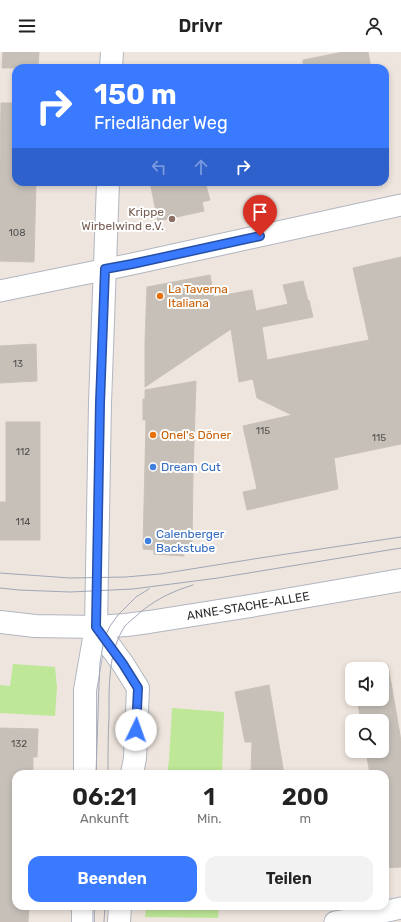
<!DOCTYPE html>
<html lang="de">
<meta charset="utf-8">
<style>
body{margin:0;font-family:Rubik,sans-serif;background:#f2f2f2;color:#222;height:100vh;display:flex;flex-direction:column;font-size:15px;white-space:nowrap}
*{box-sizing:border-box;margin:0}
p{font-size:13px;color:#767676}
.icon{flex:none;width:22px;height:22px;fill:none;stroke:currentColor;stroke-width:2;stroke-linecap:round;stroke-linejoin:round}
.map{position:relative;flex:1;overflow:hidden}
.drawer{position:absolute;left:12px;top:718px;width:377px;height:140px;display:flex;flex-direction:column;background:#fff;border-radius:12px;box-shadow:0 2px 6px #0003}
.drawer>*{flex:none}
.guide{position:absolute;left:12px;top:12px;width:377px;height:122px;border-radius:12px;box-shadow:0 2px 6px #0003;background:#3a7aff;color:#fff;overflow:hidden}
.controls{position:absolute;left:345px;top:610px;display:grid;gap:8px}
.controls a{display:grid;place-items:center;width:44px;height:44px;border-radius:8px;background:#fff;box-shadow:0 2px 6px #0003;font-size:20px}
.pin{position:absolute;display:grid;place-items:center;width:34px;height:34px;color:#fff;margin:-41px -17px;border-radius:50% 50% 50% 0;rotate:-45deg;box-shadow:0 0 4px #0007}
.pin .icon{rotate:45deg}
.me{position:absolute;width:44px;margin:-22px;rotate:3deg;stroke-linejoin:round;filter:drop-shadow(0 0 3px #0008)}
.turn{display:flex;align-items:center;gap:14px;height:84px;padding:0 16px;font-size:18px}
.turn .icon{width:52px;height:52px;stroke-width:2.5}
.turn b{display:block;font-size:28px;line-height:34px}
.lanes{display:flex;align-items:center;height:38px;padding:0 16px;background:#0003;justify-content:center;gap:20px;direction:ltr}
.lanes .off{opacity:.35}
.eta{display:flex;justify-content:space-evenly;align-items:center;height:68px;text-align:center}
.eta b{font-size:24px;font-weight:600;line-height:28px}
.primary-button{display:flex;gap:8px;margin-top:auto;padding:8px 16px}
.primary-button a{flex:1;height:46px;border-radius:12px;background:#3a7aff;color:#fff;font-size:16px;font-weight:600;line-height:46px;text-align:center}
.primary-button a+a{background:#f2f2f2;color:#222}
header{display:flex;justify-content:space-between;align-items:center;height:52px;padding:0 16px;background:#fff;font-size:18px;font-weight:600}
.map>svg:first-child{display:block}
.green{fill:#bee798}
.building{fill:#c6c0b9;stroke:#cac1b7}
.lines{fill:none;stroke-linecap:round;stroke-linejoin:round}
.minor-casing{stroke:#b2b6c0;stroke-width:23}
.tertiary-casing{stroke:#b2b6c0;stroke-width:24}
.minor{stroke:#fff;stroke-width:21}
.tertiary{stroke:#fff;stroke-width:22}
.tram{stroke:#a0a7b7;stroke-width:1}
.route-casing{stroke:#264fa6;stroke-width:10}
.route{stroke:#3a7aff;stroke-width:7}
.education-dot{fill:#8d6e63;stroke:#fff;stroke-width:1.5}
.food-dot{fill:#e8710a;stroke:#fff;stroke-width:1.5}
.shop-dot{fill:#3f7fe0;stroke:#fff;stroke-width:1.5}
.labels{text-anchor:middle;stroke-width:4;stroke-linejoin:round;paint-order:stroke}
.number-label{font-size:10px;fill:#52514f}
.education-label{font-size:12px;fill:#785e54;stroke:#fff;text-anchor:end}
.food-label{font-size:12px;fill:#c56008;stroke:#fff;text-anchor:start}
.shop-label{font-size:12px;fill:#366cbe;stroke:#fff;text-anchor:start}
.street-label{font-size:12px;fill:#2c2c2c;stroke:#fff}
</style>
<header><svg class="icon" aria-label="menu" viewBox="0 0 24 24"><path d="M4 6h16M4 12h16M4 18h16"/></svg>Drivr<svg class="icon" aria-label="person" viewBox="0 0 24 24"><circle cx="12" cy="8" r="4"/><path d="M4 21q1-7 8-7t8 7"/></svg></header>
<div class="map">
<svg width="401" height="870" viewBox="0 0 401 870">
<rect width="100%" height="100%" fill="#eee5de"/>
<path class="green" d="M13,612l42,3 2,20 -2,29 -55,-3v-28l10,1z
M172,656l52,4 -2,62h-55l2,-13z
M146,854h73l-1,12 -73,-1z"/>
<path class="building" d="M3,0h36l-1,16h-36z
M343,0h25l3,16h-68v-8z
M1,51h15v79h20l-2,80 -34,-1v-94z
M150,130h55l5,18 -8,2 2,9 -46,10z
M401,205v187l-67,14 4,31 -91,21 -4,-18 14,-3 -14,-63 49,-11 -35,-17 -4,-19 -14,3 -8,-53 -86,58v-45l2,-55 63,-12 4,22 38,-7 4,21 32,-7 -5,-19 20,-4 5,20 1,-1 4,17 -51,10 5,33 102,-20 -16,-72z
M36,292l1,37 -37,2v-37z
M196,329l-3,94 -1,72h-9l1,9 -30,-2v-4l-11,-1 3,-129h-3v-21h2v-9z
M6,370h34v118h-40v-38h6z
M388,613l13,76v126l-16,1v-94h-15l-4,-23h16v-30h-21l-4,-22h25v-30h-22z
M269,633l15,89h-33l1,-32h-7l-10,-50z
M0,676l38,1 -1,28h-4v17h-17v132h13l-1,16h-28z"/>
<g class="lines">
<defs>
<path id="minor" d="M0,239l132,-27 269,-59
M335,870l12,-2 54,-12"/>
<g id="tertiary">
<path d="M111,16l1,-16"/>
<path id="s1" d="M0,570l35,4 61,1 30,-2 23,-3 107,-17 145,-25"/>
<path d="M96,575l27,37 15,24 -3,70 -3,16"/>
<path d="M85,722v-84l11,-63 4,-224 8,-221"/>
<path d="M83,870v-16"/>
<path d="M119,870l1,-16"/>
</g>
</defs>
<use href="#minor" class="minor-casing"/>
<use href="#tertiary" class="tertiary-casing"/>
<use href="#minor" class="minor"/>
<use href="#tertiary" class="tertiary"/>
<path class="tram" d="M0,521l70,5 56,-1 34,-3 100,-16 141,-21
M0,536l19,2 51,2 63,-3 85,-11 183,-30
M96,722l3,-90 1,-21 4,-24 6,-13 8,-11 18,-18 13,-8
M108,722c0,-19 0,-39 1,-58 0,-29 -1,-65 16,-90 3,-3 6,-6 9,-8 18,-17 36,-26 59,-33
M93,870v-16
M104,870l1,-16"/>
</g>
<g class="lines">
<defs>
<path id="route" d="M136,678l2,-42 -15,-24 -27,-37 4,-224 5,-134 27,-5 128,-28"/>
</defs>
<use href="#route" class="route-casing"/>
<use href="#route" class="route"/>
</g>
<circle class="education-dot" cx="172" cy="167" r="4"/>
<g class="food-dot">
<circle cx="160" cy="244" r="4"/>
<circle cx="153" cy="383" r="4"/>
</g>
<g class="shop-dot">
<circle cx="153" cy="415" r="4"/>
<circle cx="148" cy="489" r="4"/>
</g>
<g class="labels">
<g class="number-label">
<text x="17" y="184">108</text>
<text x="18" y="315">13</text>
<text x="263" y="382">115</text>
<text x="379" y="389">115</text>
<text x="23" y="403">112</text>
<text x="23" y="473">114</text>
<text x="19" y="695">132</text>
</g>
<g class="education-label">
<text x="164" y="164">Krippe<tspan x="164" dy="14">Wirbelwind e.V.</tspan></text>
</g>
<g class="food-label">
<text x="168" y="241">La Taverna<tspan x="168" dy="14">Italiana</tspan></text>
<text x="161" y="387">Onel's Döner</text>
</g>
<g class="shop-label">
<text x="161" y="419">Dream Cut</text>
<text x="156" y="486">Calenberger<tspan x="156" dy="14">Backstube</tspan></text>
</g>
<g class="street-label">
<text dy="4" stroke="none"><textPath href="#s1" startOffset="250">ANNE-STACHE-ALLEE</textPath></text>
</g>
</g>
</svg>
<div class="controls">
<a><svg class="icon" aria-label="sound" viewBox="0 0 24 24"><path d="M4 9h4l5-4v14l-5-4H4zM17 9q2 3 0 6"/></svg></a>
<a><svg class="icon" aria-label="search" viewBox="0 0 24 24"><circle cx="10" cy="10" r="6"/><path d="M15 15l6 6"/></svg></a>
</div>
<div class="pin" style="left:260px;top:184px;background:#d93025"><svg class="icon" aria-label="arrive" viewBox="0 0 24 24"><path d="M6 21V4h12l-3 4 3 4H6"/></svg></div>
<svg class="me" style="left:136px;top:678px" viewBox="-20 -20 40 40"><circle r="19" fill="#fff"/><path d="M0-13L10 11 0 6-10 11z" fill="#3a7aff"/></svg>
<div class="guide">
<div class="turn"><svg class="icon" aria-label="right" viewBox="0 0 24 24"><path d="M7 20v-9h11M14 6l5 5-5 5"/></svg><div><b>150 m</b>Friedländer Weg</div></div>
<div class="lanes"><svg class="icon off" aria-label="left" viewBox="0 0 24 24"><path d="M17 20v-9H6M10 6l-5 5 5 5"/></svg><svg class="icon off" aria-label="ahead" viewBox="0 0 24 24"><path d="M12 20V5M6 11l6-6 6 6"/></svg><svg class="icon" aria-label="right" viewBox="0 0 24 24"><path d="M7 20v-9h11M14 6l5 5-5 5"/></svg></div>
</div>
<section class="drawer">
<div class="eta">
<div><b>06:21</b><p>Ankunft</p></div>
<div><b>1</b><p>Min.</p></div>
<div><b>200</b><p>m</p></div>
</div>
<div class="primary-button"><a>Beenden</a><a>Teilen</a></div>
</section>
</div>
